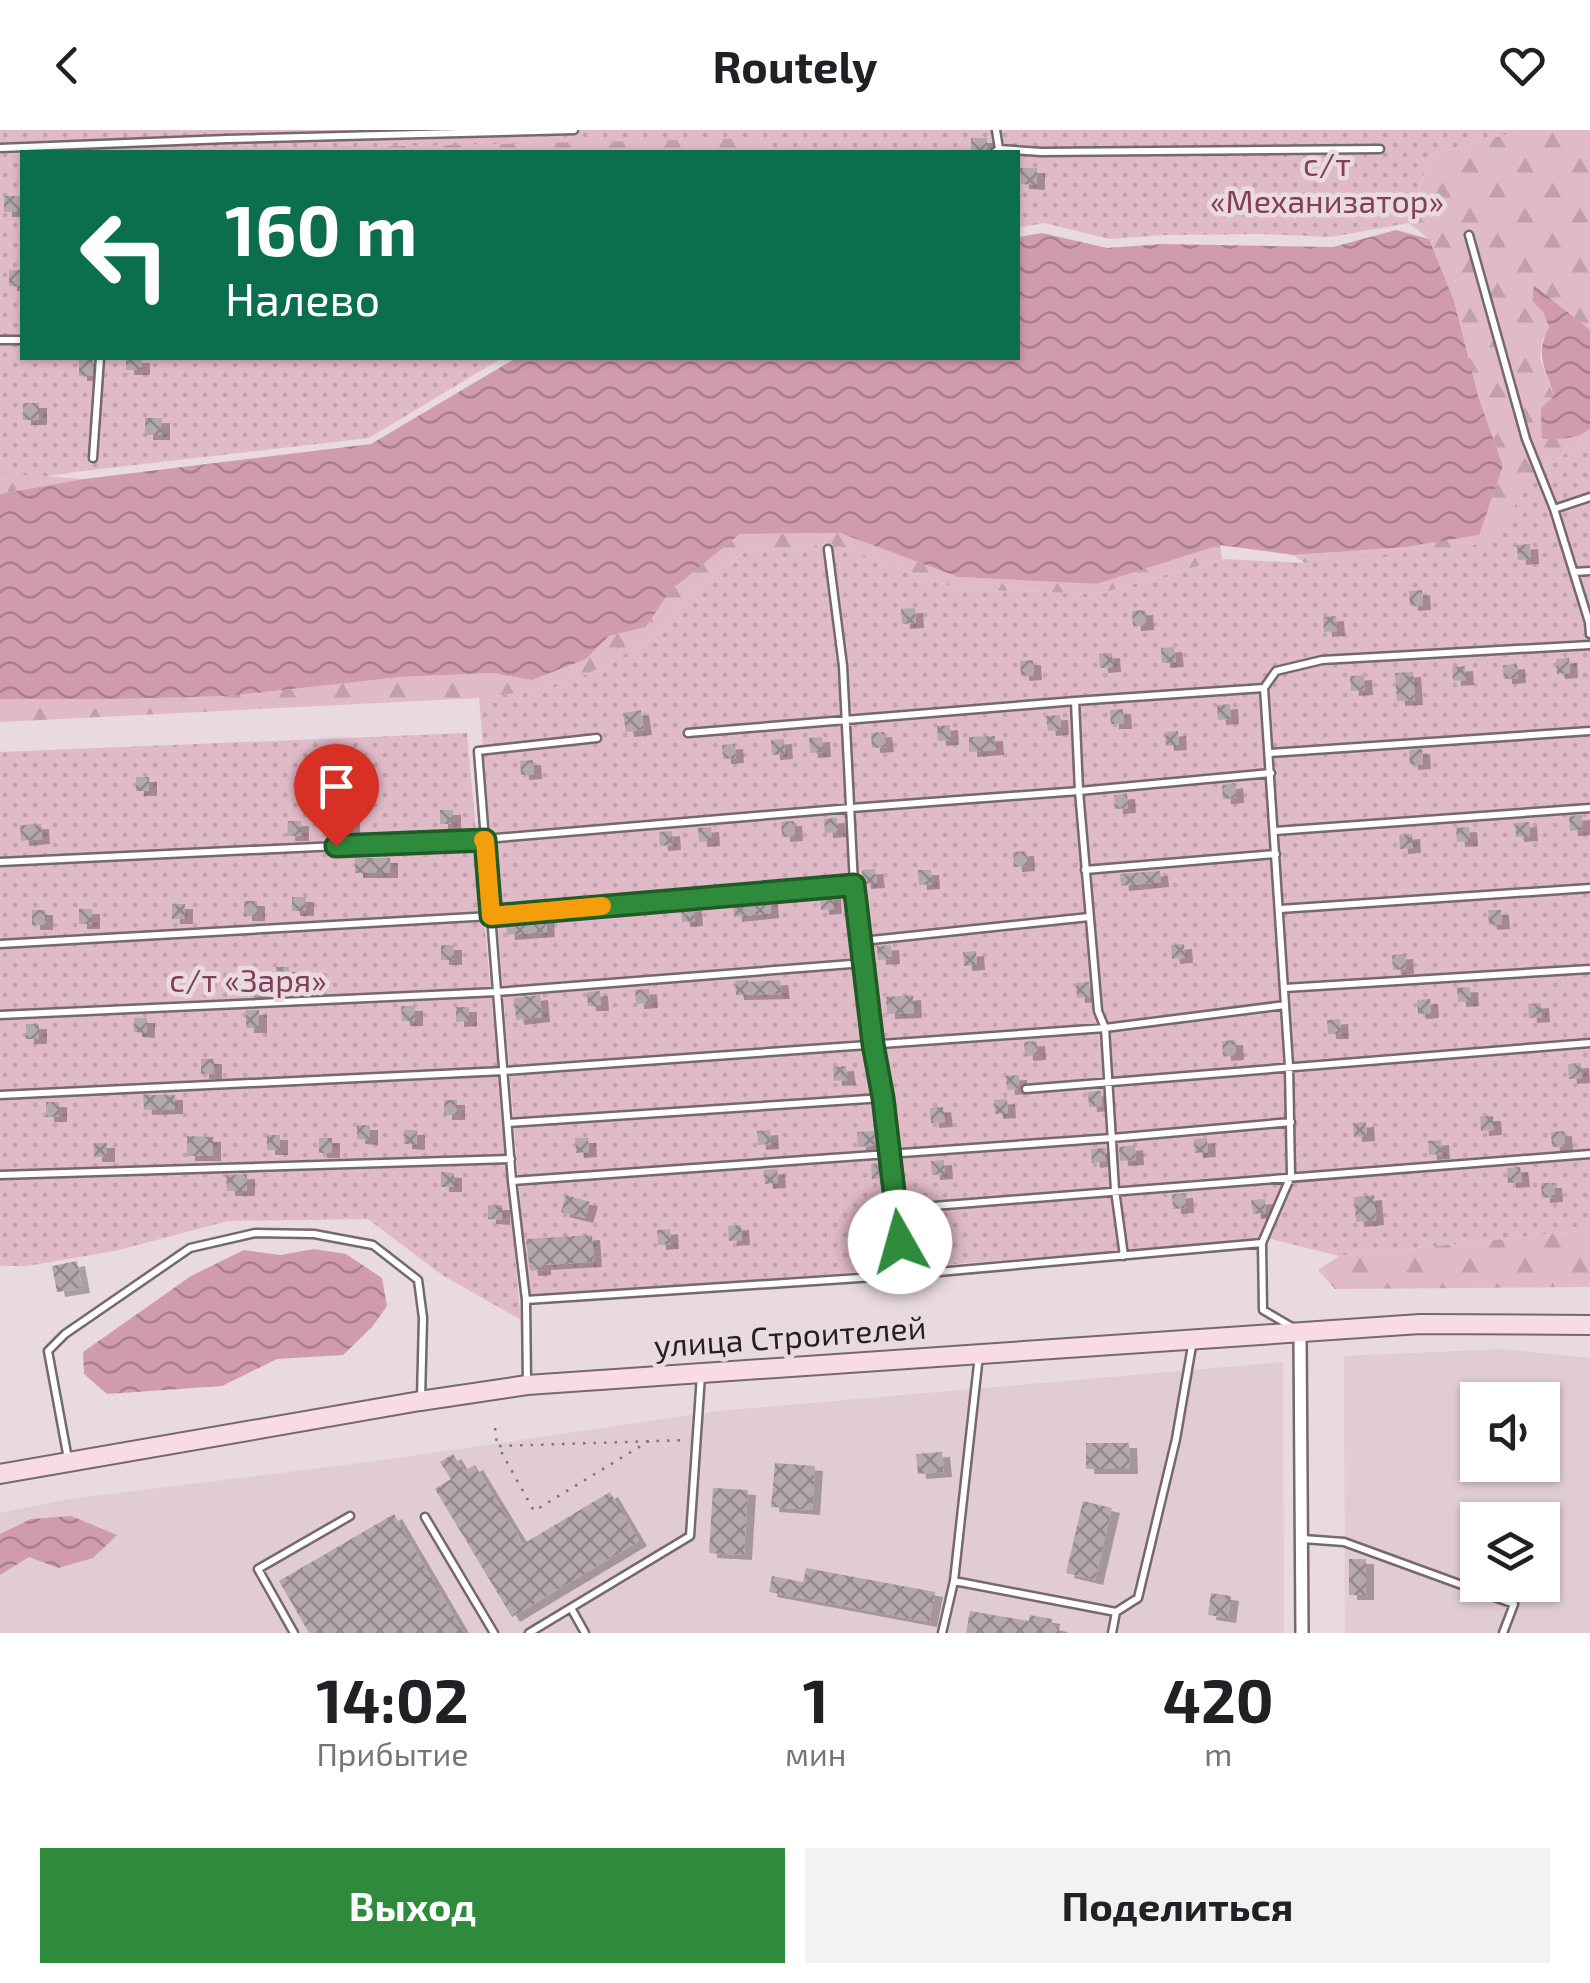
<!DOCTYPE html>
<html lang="ru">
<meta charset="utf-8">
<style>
body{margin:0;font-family:"Exo 2",sans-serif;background:#f2f2f2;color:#202124;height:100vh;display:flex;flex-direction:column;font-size:38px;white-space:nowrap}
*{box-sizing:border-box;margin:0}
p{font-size:32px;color:#757577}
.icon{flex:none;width:55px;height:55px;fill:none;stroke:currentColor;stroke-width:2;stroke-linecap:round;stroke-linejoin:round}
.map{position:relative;height:1503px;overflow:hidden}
.details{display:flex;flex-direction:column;background:#fff;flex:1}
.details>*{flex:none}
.guide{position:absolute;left:20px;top:20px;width:1000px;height:210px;border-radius:0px;box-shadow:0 2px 8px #0004;background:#0b6e4f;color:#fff;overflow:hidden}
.controls{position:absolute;left:1460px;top:1252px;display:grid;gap:20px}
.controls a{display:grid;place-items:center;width:100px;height:100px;border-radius:0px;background:#fff;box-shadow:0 2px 8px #0004;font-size:50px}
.pin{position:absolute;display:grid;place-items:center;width:85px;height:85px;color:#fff;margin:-102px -42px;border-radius:50% 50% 50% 0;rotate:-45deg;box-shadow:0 0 10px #0007}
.pin .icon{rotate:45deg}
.me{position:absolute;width:110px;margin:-55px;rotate:353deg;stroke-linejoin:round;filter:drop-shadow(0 0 8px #0008)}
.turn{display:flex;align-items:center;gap:35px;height:210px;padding:0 40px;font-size:45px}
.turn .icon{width:130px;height:130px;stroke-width:2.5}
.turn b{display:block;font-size:70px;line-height:85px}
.eta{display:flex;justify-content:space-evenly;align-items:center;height:170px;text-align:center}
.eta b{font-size:60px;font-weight:700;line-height:70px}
.button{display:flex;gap:20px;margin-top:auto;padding:20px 40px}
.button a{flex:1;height:115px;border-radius:0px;background:#2f8b3c;color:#fff;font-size:40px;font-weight:700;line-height:115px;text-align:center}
.button a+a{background:#f2f2f2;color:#202124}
header{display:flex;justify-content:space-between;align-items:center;height:130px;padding:0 40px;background:#fff;font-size:45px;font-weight:700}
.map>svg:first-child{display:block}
.built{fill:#e1ccd3;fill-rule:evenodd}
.grass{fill:url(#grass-dots)}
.forest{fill:url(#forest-firs)}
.water{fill:url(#water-waves)}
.building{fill:url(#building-cross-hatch);filter:url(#shadow)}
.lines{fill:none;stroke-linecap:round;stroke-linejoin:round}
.lane-casing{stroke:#75696d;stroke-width:11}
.street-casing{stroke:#75696d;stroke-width:16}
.secondary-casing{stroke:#75696d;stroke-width:22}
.path{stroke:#7d7476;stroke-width:2.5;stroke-dasharray:2.5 8;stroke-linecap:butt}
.lane{stroke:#fff;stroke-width:6}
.street{stroke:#fff;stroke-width:11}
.secondary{stroke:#f9dbe7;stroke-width:18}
.route-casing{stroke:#1f5a27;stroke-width:25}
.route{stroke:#2f8b3c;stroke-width:18}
.slow{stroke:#f59e0b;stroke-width:18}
.labels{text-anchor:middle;stroke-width:9;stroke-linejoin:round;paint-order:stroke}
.park-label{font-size:32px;fill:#823e5a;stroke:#e8dadf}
.street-label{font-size:32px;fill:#241f20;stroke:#e8dadf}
</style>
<header><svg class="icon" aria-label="back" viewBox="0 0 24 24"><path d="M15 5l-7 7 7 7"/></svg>Routely<svg class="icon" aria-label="heart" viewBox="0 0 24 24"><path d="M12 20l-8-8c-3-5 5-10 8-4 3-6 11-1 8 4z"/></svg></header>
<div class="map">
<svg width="1590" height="1503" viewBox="0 0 1590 1503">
<defs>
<pattern id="grass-dots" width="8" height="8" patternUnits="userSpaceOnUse" patternTransform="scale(2.5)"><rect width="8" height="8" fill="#e1bac8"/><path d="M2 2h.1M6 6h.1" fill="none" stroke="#c19fac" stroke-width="1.8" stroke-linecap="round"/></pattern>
<pattern id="forest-firs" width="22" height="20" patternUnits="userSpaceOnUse" patternTransform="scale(2.5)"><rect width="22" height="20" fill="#e1bac8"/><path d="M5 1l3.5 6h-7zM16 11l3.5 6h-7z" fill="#c19fac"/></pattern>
<pattern id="water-waves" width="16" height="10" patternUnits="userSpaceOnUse" patternTransform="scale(2.5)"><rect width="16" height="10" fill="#d19bae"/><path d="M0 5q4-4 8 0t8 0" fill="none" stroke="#a97e8d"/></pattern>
<pattern id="building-cross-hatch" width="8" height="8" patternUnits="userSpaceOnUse" patternTransform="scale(2.5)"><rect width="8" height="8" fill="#b4a8ac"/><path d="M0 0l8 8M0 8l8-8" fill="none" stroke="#92888c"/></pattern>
<filter id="shadow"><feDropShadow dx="8" dy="5" stdDeviation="0" flood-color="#0004"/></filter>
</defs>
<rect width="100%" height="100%" fill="#e8dadf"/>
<path class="built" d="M1503,1219l87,9v275h-245l-1,-277zM1478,1270h64v65h-64zM1478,1390h64v65h-64z
M1283,1232l1,271h-1284v-120l70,-14 306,-38 342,-50z"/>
<path class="grass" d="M0,0h1523l-93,25 -21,68 -78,14 -69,-3 -96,1 -57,4 -65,-16 -26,5v-76h-996v206h480l-133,80 -294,34 -75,12z
M1590,309v791l-251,26 -68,-17 -743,59 -49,-600 54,-7 57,-18 67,-37 25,-36 65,-50 86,-6 124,45 141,5 124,-35 83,4 233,-93z
M467,603l54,587 -79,-45 -74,-56 -140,2 -113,30 -88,15h-27v-514z"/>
<path class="forest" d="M1523,0h67v200l-56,-45 -2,16 11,11 6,16 -7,13 -2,17 14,39 29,37 7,-5v10l-52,31 -47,73 -186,20 -12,-8 112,-8 74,-12 24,-69 -25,-70 -49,-157 -20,-16 21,-68z
M768,8v14h-634z
M0,343l84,6 -84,15z
M840,403l118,44 139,7 123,-39 2,14 -124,35 -141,-5 -124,-45 -86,6 -65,50 -25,36 -67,37 -57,18 -54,7 -479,24v-23h118l111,-3 171,-19 92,-4 40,7 54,-21 23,-23 37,-9 24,-36 70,-57z
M1590,1100v57l-255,2 -17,-19 21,-14z"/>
<path class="water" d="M1396,100l33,9 25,62 24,95 25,70 -24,69 -74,12 -112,8 -73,-10 -123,39 -139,-7 -118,-44 -100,1 -70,57 -24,36 -37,9 -23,23 -54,21 -40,-7 -92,4 -171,19 -111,3h-118v-205l84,-15 287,-35 145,-86h502v-121l24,-4 65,15 56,-4 170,3z
M1534,155l56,45v99c-13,11 -32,10 -48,10l-1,-31 13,-12c-8,-28 -20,-40 -5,-69l-6,-15 -11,-11z
M314,1119l32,5 36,24 5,28 -15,21 -29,28 -66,4 -55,27 -115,8 -23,-20 -1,-22 108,-76 53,-26 36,5z
M71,1386l46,19 -24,23 -35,10 -29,-11 -29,18v-41l31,-15z"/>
<path class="building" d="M971,8h16v14h-16z
M1020,38h17v17l-16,-1z
M4,66h16v16h-16z
M9,140h13v16h-13z
M126,228h16v12h-16z
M79,229h14l-1,17h-13z
M23,273h16v17h-16z
M145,288h17v17h-17z
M1530,414l1,15 -13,1 -1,-15z
M1422,460l1,15 -13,1 -1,-15z
M915,478l1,15 -14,1 -1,-15z
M1145,480l1,15 -13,1 -1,-15z
M1336,486l1,15 -13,1 -1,-15z
M1174,517l2,15 -14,1 -1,-15z
M1112,523l1,14 -13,1 -1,-14z
M1569,528l1,15 -13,1 -1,-15z
M1033,530l1,15 -13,1 -1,-15z
M1517,534l1,14 -14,1 -1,-14z
M1465,536l1,14 -13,1 -1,-14z
M1413,542l2,28 -18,1 -2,-28z
M1364,545l1,15 -14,1 -1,-15z
M1230,574l1,15 -13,1 -1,-15z
M1123,579l1,15h-13l-1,-14z
M641,580l3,20 -18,2 -3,-19z
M1060,585l1,15 -13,1 -2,-15z
M950,595l1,15 -13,1 -1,-15z
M1178,601l1,14 -13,1 -1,-14z
M884,602l2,15 -14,1 -1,-15z
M995,606l1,14 -27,2v-15z
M822,607l1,15 -13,1 -1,-15z
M784,609l1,15 -13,1 -1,-15z
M735,614l1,14 -13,1 -1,-14z
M1422,619l1,15 -13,1 -1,-15z
M533,630l1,14 -13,1 -1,-14z
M136,647h13v14h-13z
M1235,653l1,15 -13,1 -1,-14z
M1127,664l1,14 -13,1 -1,-14z
M440,680h13v14h-13z
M352,683v15h-13v-14z
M1582,685l1,15 -13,1 -1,-15z
M837,688l1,14 -13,1 -1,-14z
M288,691h13v15h-14z
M794,691l1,15 -13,1 -1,-15z
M1529,692l1,14 -14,1 -1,-14z
M41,694l1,15 -21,2 -1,-16z
M711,697l1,14 -13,1 -1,-14z
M1469,697l1,14 -13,1 -1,-14z
M672,701l1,14 -13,1 -1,-14z
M1412,704l1,14 -13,1 -1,-14z
M1026,721l1,15 -13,1 -1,-15z
M355,728h35v15h-35z
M875,739l2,14 -14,1 -1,-14z
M918,740h13l1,14 -13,1z
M1160,741l1,11 -40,4 -1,-12z
M833,764l1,15 -13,1 -1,-15z
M292,767h14v14h-14z
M770,769l1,14 -37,4 -1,-15z
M244,771h13v15h-13z
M172,774h13v15h-13z
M694,776l1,15 -13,1 -1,-15z
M79,779h13v15h-13z
M32,780h13v15h-13z
M1488,780h13l1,14 -13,1z
M546,788l1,14 -40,3 -1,-13z
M1184,814l1,14 -13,1 -1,-14z
M441,815h13v15h-13z
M891,815l1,14 -14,1 -1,-14z
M976,821l1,14 -13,1 -1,-14z
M1405,824l1,15 -13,1 -1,-15z
M276,837h13v14l-13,1z
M748,850v2l32,-2 2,14 -46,1 -1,-14z
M246,851h13v15l-13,1z
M1089,852l1,15 -13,1 -1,-15z
M1470,857l1,14 -13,1 -1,-14z
M649,859l1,14 -14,1 -1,-14z
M600,861l1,15h-13l-1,-14z
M540,865l2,22 -26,3 -2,-22z
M913,865l1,18 -27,1 -1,-17z
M1430,869l1,14 -13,1 -1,-14z
M1541,873l1,14 -13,1 -1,-14z
M401,876h14v15h-13z
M456,877h13v14l-13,1z
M246,880h13v18h-13z
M134,888h13v15l-13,-1z
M1340,889l1,15h-13l-1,-14z
M26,894h13v15h-13z
M1235,910l1,15 -13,1 -1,-15z
M1037,911l1,14 -13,1 -1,-14z
M201,929h13v15h-13z
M1581,933l1,15 -13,1 -1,-15z
M846,936l2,14 -14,1 -1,-14z
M1019,945v14l-12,1 -1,-14z
M1101,961l1,15 -13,1 -1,-15z
M143,965h32v14l-31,1z
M1007,969l1,14 -13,1 -1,-14z
M444,970h13v15h-13z
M46,972h13v15h-13z
M943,977l2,15 -14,1 -1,-15z
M1480,986h13l1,14 -13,1z
M1366,992l1,14 -13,1 -1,-14z
M357,995h13v15l-13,-1z
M404,1000h13v15l-13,-1z
M770,1000l1,14 -13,1 -1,-14z
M878,1001l1,14 -21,2 -1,-15z
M1564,1001l1,15 -13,1 -1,-15z
M267,1005h13v15h-13z
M187,1006l26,1v19h-26z
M319,1008h13v15h-13z
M575,1008h13l1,14 -13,1z
M1207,1008l1,14 -13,1 -1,-14z
M1441,1010l1,14 -13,1 -1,-14z
M94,1013h13v14h-13z
M1135,1015l1,15 -16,1 -1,-14z
M1106,1018v13l-14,2 -1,-14z
M944,1030l1,14 -13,1 -1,-14z
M884,1033l1,15 -13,1 -1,-15z
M1520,1037l2,15 -14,1 -1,-15z
M777,1039l1,14 -13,1 -1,-14z
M441,1042l13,1v14h-13z
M247,1044v17h-20l-1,-16z
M1541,1053h13l1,14 -13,1z
M1185,1063l1,15 -13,1 -1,-15z
M566,1065l24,7 -5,16 -24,-6z
M1374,1065l2,25 -20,2 -2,-25z
M1265,1069l1,14 -13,1 -2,-14z
M488,1075h14v15l-14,-1z
M887,1084l1,15 -13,1 -1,-15z
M741,1095l1,15 -13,1 -1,-15z
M670,1099l1,15 -13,1 -1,-15z
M592,1105l2,27 -51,3v5l-13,1 -4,-32z
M77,1131l5,27 -25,4 -5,-26z
M1086,1313h43l1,26h-44z
M942,1322l2,20 -26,2 -2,-20z
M453,1324l11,17 11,-6 48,79 87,-52 29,49 -127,76 -77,-128 16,-10 -11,-17z
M775,1333l40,3 -3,44 -41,-3z
M713,1358l35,2 -4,65 -35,-2z
M1083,1371l29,7 -17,72 -29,-7z
M394,1384l70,119h-155l-30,-52z
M1349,1429h17v36h-17z
M806,1438l129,24 -6,30 -160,-30 3,-16 31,6z
M1211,1463l20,3 -3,22 -20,-3z
M970,1481l59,10 1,-6 22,4 -1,6 8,2v6h-93z"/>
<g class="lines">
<defs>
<path id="lane" d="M0,18l227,-9 347,-9
M999,19l42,3 339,-3
M995,22l4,-3 -3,-19
M1469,105l57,204 28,70 35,113 1,12
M0,210h22
M93,328l7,-100
M1554,379l36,-12
M828,419l15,117 11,219 19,159 10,54 22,177
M1574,442l16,-1
M1075,571l4,90 19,220 7,17 10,162 9,66
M688,603l387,-32 189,-13
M1270,623l320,-22
M1275,701l315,-23
M0,732l485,-23 366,-31 228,-17 192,-18
M1085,740l191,-16
M1280,779l310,-21
M862,811l227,-24
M0,814l491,-28 363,-31
M1285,858l305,-19
M0,885l497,-23 367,-29
M1026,959l564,-46
M0,965l504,-24 601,-43 180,-23
M508,993l375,-25
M0,1045l511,-16
M512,1051l600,-43 179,-16
M896,1079l694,-55
M526,1170l379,-25 357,-32
M1292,1197l-29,-17 -1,-67 29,-67 -2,-110 -25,-378 12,-17 46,-11 268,-15
M979,1225l-25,226 162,31 22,-14 38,-159 17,-99
M527,1253l-1,-83 -14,-119 -34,-430 119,-13
M68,1329l-20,-108 17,-17 125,-86 65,-15 59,1 59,11 45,35 5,38 -2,81
M425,1387l69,116
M1303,1409l41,3 170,62 -11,29
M571,1478l14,25
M294,1503l-36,-64 92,-53
M529,1503l161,-97 11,-161
M942,1503l12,-52
M1112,1503l4,-21"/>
<path id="street" d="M1300,1202l2,301"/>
<path id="secondary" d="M0,1344l420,-73 107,-16 893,-61 170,1"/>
</defs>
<use href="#lane" class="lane-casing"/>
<use href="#street" class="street-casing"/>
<use href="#secondary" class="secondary-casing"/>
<path class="path" d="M495,1298l2,16
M649,1311l-115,70 -36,-65 189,-6"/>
<use href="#lane" class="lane"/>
<use href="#street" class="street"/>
<use href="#secondary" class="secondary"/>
</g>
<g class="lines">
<defs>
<path id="route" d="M336,716l149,-6 6,76 363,-31 19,159 10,54 17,144"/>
</defs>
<use href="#route" class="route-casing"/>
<use href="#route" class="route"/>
<path class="slow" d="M483,710h2l6,76 111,-10"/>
</g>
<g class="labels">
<g class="park-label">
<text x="1327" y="46">с/т<tspan x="1327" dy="37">«Механизатор»</tspan></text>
<text x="248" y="862">с/т «Заря»</text>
</g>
<g class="street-label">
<text transform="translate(790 1207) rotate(-4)" y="11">улица Строителей</text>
</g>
</g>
</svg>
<div class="controls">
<a><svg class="icon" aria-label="sound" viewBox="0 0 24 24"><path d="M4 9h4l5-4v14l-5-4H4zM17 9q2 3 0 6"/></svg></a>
<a><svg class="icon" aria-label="layers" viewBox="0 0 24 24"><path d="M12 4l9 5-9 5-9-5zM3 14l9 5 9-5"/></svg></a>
</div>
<div class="pin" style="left:336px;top:716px;background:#d93025"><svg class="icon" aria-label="arrive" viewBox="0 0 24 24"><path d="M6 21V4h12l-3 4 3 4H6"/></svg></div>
<svg class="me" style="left:900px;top:1112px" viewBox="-20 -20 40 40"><circle r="19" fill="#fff"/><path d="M0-13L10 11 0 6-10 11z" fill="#2f8b3c"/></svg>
<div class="guide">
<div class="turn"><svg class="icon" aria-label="left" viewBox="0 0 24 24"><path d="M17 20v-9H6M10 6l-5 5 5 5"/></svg><div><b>160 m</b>Налево</div></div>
</div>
</div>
<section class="details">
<div class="eta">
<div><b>14:02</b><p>Прибытие</p></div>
<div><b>1</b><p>мин</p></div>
<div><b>420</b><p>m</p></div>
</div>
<div class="button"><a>Выход</a><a>Поделиться</a></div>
</section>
